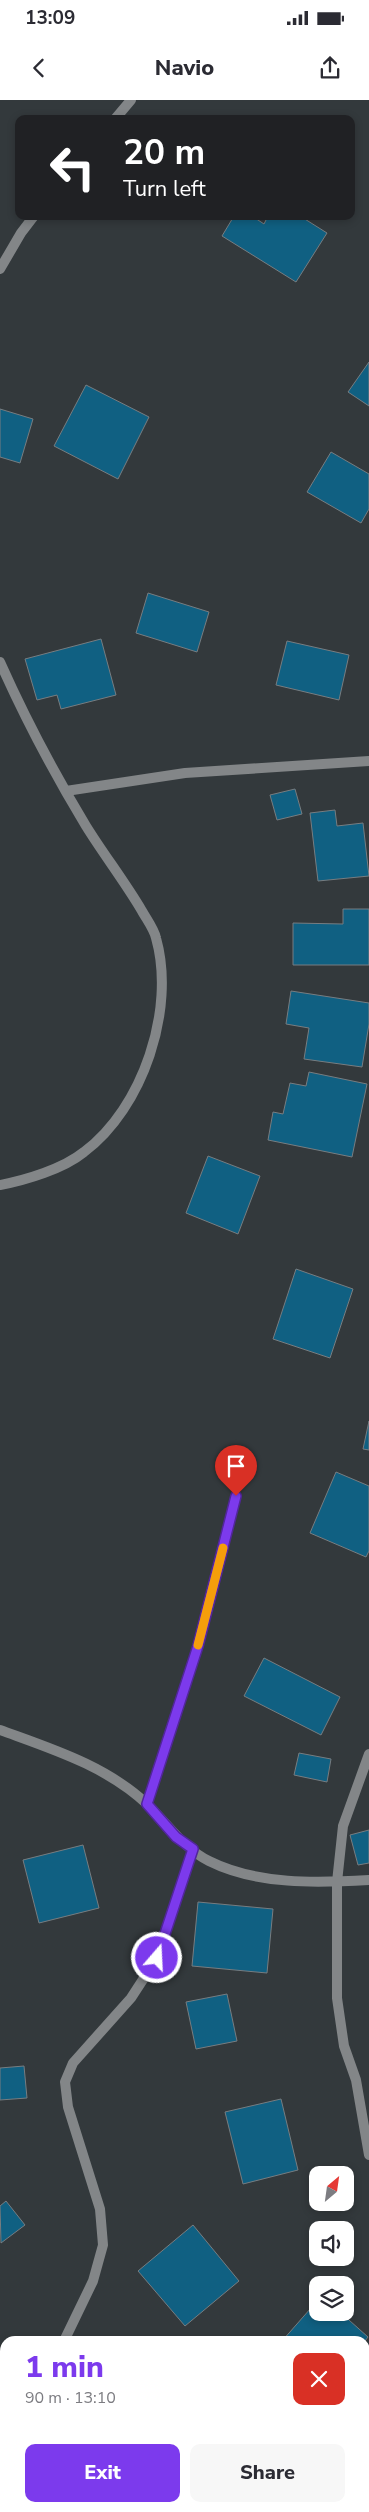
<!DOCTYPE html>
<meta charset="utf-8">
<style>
body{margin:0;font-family:"Nunito Sans",sans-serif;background:#f7f7f7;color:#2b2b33;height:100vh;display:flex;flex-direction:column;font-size:19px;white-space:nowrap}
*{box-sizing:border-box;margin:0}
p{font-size:16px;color:#7c7c81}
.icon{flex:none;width:28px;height:28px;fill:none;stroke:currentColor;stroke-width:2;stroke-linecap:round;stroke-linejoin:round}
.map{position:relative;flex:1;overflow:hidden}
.panel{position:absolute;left:0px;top:2236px;width:370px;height:176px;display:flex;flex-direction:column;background:#fff;border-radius:15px 15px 0 0;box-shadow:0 2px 8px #0003}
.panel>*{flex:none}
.hud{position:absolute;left:15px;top:15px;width:340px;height:105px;border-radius:10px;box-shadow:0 2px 8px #0003;background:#202124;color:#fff;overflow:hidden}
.needle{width:32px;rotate:29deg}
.buttons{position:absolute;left:309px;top:2066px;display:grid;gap:10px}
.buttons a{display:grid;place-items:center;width:45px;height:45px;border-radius:10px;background:#fff;box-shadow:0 2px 8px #0003;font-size:25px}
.pin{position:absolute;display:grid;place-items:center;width:42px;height:42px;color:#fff;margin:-51px -21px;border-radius:50% 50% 50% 0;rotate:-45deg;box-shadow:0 0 5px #0007}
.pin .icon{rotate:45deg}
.me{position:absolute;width:55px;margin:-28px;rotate:19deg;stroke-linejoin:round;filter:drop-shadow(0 0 4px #0008)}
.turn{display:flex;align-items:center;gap:18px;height:105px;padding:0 25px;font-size:22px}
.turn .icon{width:65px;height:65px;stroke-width:2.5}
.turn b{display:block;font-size:35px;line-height:42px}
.round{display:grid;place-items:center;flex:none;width:52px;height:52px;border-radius:10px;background:#f7f7f7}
.head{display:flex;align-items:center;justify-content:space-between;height:85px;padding:0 25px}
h1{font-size:30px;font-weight:800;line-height:38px;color:#7c3aed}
.button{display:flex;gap:10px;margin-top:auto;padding:10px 25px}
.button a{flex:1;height:58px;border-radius:10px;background:#7c3aed;color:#fff;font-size:20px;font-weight:800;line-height:58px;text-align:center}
.button a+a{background:#f7f7f7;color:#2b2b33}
.status{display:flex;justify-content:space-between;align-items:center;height:35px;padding:0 25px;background:#fff;direction:ltr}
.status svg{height:14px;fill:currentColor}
header{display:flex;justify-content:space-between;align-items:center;height:65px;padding:0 25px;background:#fff;font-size:22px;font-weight:800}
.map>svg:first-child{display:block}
.building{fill:#106082;stroke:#777d81}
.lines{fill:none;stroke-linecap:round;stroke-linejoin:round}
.lane{stroke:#838688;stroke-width:10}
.street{stroke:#838688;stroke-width:10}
.route-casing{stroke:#51269a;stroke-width:12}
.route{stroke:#7c3aed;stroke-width:9}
.slow{stroke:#f59e0b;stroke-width:9}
</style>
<div class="status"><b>13:09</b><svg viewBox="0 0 49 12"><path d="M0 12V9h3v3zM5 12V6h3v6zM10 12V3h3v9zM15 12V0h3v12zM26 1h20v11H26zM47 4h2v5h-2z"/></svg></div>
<header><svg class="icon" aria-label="back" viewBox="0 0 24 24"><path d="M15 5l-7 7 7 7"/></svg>Navio<svg class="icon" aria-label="share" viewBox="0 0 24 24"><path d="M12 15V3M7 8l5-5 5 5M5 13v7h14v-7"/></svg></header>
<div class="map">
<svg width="369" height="2412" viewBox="0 0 369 2412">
<rect width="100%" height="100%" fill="#33393c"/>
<path class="building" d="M234,116h18l12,8 4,-8h32l27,17 -31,49 -74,-46z
M369,262v44l-21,-14z
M86,285l63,32 -31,62 -64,-33z
M0,309l33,10 -13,44 -20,-6z
M331,352l38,22v35l-8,14 -54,-31z
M148,493l61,19 -12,40 -61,-19z
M101,539l15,56 -55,14 -4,-14 -20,5 -12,-41z
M287,541l62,14 -10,45 -63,-15z
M295,689l7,25 -25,6 -7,-25z
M335,710l2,16 26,-3 6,53 -51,5 -8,-68z
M343,809h26v56h-76v-42l50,1z
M291,891l78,12v21l-7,43 -58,-8 5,-31 -23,-4z
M309,972l58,12 -15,73 -84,-17 5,-28 10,2 7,-31 16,3z
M208,1056l52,20 -22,58 -52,-21z
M296,1169l57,20 -23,69 -57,-19z
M369,1321v29l-6,-1z
M336,1372l33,14v65l-3,6 -56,-24z
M264,1558l76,39 -19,38 -77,-39z
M299,1653l32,6 -4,23 -33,-7z
M369,1730v33l-11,2 -8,-30z
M83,1745l16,63 -60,15 -16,-63z
M198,1802l75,7 -6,64 -75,-7z
M227,1894l10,47 -41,8 -10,-47z
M24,1966l3,32 -27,2v-32z
M281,1999l17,71 -55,14 -18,-72z
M6,2101l19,24 -24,18 -1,-37z
M193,2125l46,56 -54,45 -47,-55z
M318,2200v12h22l28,25 -3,4h-83z"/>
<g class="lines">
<path class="lane" d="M147,1704l51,-158 38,-150"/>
<path class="street" d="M115,19l16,-19
M0,169l21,-36 13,-17
M0,562c25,56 54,111 86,164 18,29 39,56 56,85 5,9 12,18 14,27 20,71 -13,170 -72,214 -21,17 -58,28 -84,33
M66,691l119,-18 184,-12
M0,1630c52,19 107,36 148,75 20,19 35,43 61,56 48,24 108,22 160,19
M369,1654l-26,72 -6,56v116l7,48 12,34 13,75
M64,2241l29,-60 10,-36 -3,-36 -32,-102 -3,-25 8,-19 58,-65 26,-40 36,-109
M365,2355l4,-8
M0,2397l5,-7
M334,2412l2,-4"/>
</g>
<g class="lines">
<defs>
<path id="route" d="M157,1858l36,-109 -17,-12 -29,-33 51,-158 38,-150"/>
</defs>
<use href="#route" class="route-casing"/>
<use href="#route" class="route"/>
<path class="slow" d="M198,1545l25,-97"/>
</g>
</svg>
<div class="buttons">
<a><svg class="needle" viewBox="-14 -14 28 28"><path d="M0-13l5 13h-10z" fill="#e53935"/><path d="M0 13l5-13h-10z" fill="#7c7c81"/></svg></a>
<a><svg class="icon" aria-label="sound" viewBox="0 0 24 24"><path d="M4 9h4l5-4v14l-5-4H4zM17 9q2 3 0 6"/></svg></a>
<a><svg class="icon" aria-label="layers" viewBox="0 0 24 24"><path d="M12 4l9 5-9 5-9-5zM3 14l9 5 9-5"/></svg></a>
</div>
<div class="pin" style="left:236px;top:1396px;background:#d93025"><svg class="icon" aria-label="arrive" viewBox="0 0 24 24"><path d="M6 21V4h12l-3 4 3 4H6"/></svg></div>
<svg class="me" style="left:157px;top:1858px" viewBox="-20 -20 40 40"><circle r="17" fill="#7c3aed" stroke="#fff" stroke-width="3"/><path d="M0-11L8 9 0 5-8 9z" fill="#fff"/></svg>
<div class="hud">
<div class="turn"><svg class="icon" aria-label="left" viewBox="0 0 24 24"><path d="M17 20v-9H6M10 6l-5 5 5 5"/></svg><div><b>20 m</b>Turn left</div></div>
</div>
<section class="panel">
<div class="head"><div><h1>1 min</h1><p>90 m · 13:10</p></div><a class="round" style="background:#d93025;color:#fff"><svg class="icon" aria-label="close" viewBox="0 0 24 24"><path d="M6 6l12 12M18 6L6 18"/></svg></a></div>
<div class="button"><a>Exit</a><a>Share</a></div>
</section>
</div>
